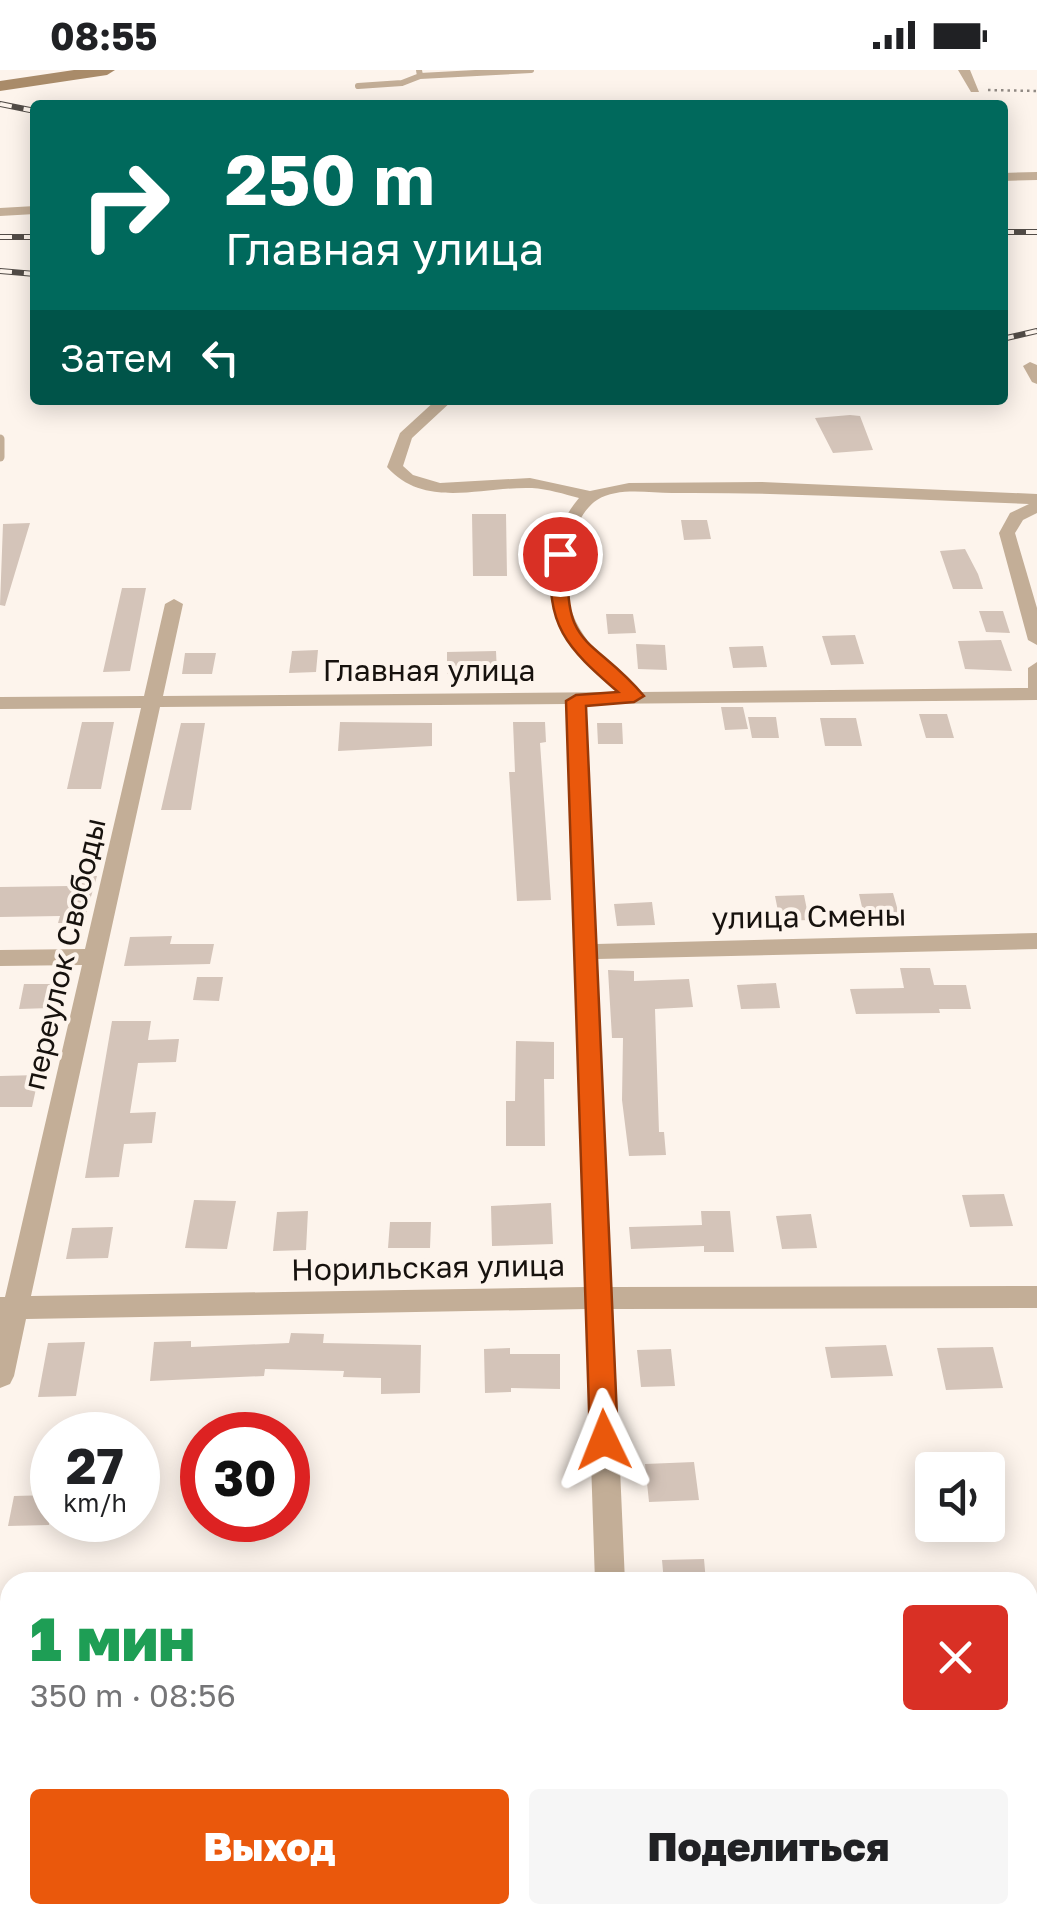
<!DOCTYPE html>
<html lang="ru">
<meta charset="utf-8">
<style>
body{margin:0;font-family:"Golos Text",sans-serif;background:#f6f6f6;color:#202124;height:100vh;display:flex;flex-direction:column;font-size:38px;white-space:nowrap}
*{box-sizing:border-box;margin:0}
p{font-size:32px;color:#757577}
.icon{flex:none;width:55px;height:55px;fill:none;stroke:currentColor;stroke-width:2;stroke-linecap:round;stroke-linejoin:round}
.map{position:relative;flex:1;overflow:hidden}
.panel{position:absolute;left:0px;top:1502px;width:1038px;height:352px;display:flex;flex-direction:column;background:#fff;border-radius:30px 30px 0 0;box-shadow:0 5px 25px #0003}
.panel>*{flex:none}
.banner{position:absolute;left:30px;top:30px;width:978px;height:305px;border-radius:10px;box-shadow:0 5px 25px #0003;background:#00695c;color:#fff;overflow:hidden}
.buttons{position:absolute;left:915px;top:1382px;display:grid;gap:20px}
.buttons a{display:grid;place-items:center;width:90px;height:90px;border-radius:10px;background:#fff;box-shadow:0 5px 25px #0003;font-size:50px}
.speed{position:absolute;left:30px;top:1342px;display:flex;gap:20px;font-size:50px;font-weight:700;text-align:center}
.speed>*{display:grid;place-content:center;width:130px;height:130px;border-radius:50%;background:#fff;box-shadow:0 5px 25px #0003;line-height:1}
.speed small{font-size:25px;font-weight:400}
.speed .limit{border:15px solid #d22;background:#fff;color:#111}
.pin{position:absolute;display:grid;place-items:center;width:85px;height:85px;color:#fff;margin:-42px;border:5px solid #fff;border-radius:50%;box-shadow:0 2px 10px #0007}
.me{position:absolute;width:110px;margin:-55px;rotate:358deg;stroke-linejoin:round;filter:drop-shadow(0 0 8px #0008)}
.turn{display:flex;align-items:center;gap:35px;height:210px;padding:0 30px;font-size:45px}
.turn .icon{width:130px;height:130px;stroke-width:2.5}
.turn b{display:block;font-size:70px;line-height:85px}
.then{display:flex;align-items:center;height:95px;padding:0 30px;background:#0003;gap:20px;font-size:38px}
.round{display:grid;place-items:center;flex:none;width:105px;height:105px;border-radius:10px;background:#f6f6f6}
.head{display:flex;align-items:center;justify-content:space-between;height:170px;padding:0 30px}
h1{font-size:60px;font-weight:800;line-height:75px;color:#1e9e55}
.action{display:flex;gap:20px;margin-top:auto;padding:20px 30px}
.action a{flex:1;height:115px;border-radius:10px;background:#ea580c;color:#fff;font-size:40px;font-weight:800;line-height:115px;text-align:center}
.action a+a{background:#f6f6f6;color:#202124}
.status{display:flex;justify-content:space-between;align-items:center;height:70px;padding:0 50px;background:#fff;direction:ltr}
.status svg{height:28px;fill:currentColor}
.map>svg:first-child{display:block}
.building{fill:#d4c4b9}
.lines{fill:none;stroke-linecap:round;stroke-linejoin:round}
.path{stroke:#918a84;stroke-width:2.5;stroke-dasharray:2.5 4;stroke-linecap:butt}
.service-far1{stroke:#c3ae97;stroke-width:6}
.service{stroke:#c3ae97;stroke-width:9}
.minor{fill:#c3ae97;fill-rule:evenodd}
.secondary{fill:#a98b69;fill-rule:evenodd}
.rail-casing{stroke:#524c47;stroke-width:6}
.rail{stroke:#fdf4ec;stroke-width:4;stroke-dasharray:12;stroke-linecap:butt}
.route{fill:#ea580c;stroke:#983908;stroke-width:2.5}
.labels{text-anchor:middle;stroke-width:8;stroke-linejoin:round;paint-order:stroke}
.street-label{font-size:30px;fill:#17120e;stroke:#fdf4ec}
</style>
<div class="status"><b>08:55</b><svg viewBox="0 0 49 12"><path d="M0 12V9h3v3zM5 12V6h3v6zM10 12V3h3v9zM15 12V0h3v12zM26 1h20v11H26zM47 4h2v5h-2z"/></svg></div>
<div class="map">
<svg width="1037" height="1854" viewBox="0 0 1037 1854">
<rect width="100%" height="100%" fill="#fdf4ec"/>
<path class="building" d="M850,345l10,1 13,34 -40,3 -18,-35z
M472,444h34l1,62h-34z
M681,450h26l4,19 -27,1z
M30,453l-25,83 -5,-1 3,-81z
M965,479l13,25 5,15h-30l-13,-38z
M122,518h24l-16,83 -27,1z
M979,541h24l7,22 -24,-1z
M606,544h27l3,19 -28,1z
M855,565l9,29 -33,1 -9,-29z
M1001,570l11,31 -47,-2 -7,-28z
M636,574l29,1 2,25 -29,-1z
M763,576l4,21 -34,1 -4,-21z
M318,580l-2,22 -27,1 3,-22z
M496,581l1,22 -50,1v-22z
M185,583h31l-4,21h-30z
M721,637h22l5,22 -23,1z
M919,644h28l7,24h-28z
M748,647h28l3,21h-27z
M820,648h36l6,28h-37z
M82,652h32l-13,67h-34z
M340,652l92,1v23l-94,5z
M513,652h32l1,20 -6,1 11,157 -34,1 -8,-129h6z
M181,653h24l-14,87h-30z
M597,653h25l1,21h-25z
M73,805l24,1 -14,48 -25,-1 2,-7 -60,1v-30l70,-1z
M893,823l7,25 -35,2 -6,-26z
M804,825l5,25 -29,1 -5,-25z
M652,832l3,23 -38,1 -3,-22z
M172,866l-2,8h44l-4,20 -86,2 6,-29z
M900,898h30l4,17h32l5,24h-32l1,4 -84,1 -6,-25 54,-1z
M608,900l26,1v10l55,-2 4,28 -38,2 4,123h5l2,23 -37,1 -7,-56 1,-62h-11z
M197,907h26l-4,24 -26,-1z
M776,913l4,25 -39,1 -4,-24z
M24,914h31l-5,24 -31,1z
M112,951h39l-3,19 31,-1 -3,23 -38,1 -8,50 26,-1 -4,31 -28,1 -5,33 -34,1z
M516,971l38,1v37h-10l1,67h-39v-45h9z
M39,1005l-7,32h-32v-31z
M1004,1124l9,32 -43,1 -8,-32z
M194,1130l42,1 -9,48 -42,-1z
M551,1133l2,41 -61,2 -1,-40z
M308,1141l-2,39 -33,1 4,-39z
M701,1141h29l4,41h-30v-6l-73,3 -2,-22 73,-2z
M811,1144l6,34 -35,1 -6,-33z
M390,1152h41l-1,26h-42z
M113,1157l-5,31 -42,1 6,-31z
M291,1263l33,1 -1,9 98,2 -1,48 -39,1v-16l-38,-1 1,-6 -79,-2 -1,7 -114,5 4,-39 37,-1v6l98,-4z
M85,1272l-9,54 -38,1 10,-54z
M886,1275l7,31 -62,2 -6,-31z
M993,1277l10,41 -57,2 -9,-42z
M510,1278v6h50v35l-49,-1v4l-26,1 -1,-44z
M671,1279l4,37 -34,1 -4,-37z
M694,1392l5,38 -50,2 -4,-38z
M52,1425l-3,30 -41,1 6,-30z
M704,1489l2,23h-42l-2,-22z"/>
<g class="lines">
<path class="path" d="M988,20l49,1"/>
<path class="service-far1" d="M419,0l1,6 111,-6
M358,16l44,-3 18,-7"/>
<path class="service" d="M0,369v18"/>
<path class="minor" d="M958,0h12l9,22h-8z
M1037,102v8l-35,1v-8z
M35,136v8l-35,2v-8z
M1030,292l7,3v19l-5,-2 -9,-16z
M436,330h17l-41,38 -9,28 10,9 27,8 90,-5 60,13 39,-8 133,-1 275,12v19l-14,7 -8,13 22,75v37l-9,-5 -29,-107 11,-20 19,-9c-119,-4 -238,-12 -357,-11 -24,0 -54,-6 -75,7 -20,13 -28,46 -30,68 -6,57 33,90 73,124l388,-4v-20l9,-6v38l-451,4 10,240 441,-11v16l-440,10 15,328 425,-1v22l-424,1 12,273h-30l-9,-273 -560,10 -12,57 -4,8 -10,4v-91h5l77,-332 -82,1v-16l85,-1 56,-241 -141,1v-12l144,-1 21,-92 9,-5 9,5 -20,92 455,-4c-46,-39 -83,-83 -64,-146 5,-18 13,-34 25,-48 -15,-4 -31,-9 -47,-10 -49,-2 -107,22 -145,-21l13,-34zM567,634l19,583 -555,9 129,-589z
M1028,1774h9v32h-9z
M0,1813h10v32h4l-14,2z
M606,1845h34l1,9h-34z"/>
<path class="secondary" d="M74,0h41l-8,5 -107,16v-10z"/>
<defs>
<path id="rail" d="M0,34l35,7
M1002,162h35
M0,167h35
M0,201l35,3
M1002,269l35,-8"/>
</defs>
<use href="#rail" class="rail-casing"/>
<use href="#rail" class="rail"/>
</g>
<path class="route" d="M560,479l9,5c-8,98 24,81 75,142l-10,6 -48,4 32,734 -4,9 -10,4 -10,-4 -4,-9 -24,-739 10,-6 42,-3c-52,-45 -73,-66 -66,-138z"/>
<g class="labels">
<g class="street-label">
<text x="429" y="611">Главная улица</text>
<text transform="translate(809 847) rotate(-1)" y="10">улица Смены</text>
<text transform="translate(65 884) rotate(-77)" y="10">переулок Свободы</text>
<text transform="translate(428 1198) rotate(-1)" y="10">Норильская улица</text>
</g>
</g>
</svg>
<div class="buttons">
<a><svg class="icon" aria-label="sound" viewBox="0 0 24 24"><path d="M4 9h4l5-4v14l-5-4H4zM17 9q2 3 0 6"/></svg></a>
</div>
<div class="speed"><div>27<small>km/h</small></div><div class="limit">30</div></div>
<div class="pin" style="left:560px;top:484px;background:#d93025"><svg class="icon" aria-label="arrive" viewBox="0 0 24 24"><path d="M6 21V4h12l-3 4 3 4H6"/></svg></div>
<svg class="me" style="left:604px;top:1370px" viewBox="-20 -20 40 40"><path d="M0-17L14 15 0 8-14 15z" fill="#ea580c" stroke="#fff" stroke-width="4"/></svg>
<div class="banner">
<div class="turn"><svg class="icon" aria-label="right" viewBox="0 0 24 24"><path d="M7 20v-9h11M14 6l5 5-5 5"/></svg><div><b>250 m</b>Главная улица</div></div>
<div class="then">Затем<svg class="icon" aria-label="left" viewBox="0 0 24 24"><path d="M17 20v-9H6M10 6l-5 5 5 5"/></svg></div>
</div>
<section class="panel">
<div class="head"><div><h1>1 мин</h1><p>350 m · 08:56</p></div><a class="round" style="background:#d93025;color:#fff"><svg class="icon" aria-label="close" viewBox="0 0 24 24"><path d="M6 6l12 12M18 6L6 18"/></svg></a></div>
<div class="action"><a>Выход</a><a>Поделиться</a></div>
</section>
</div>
